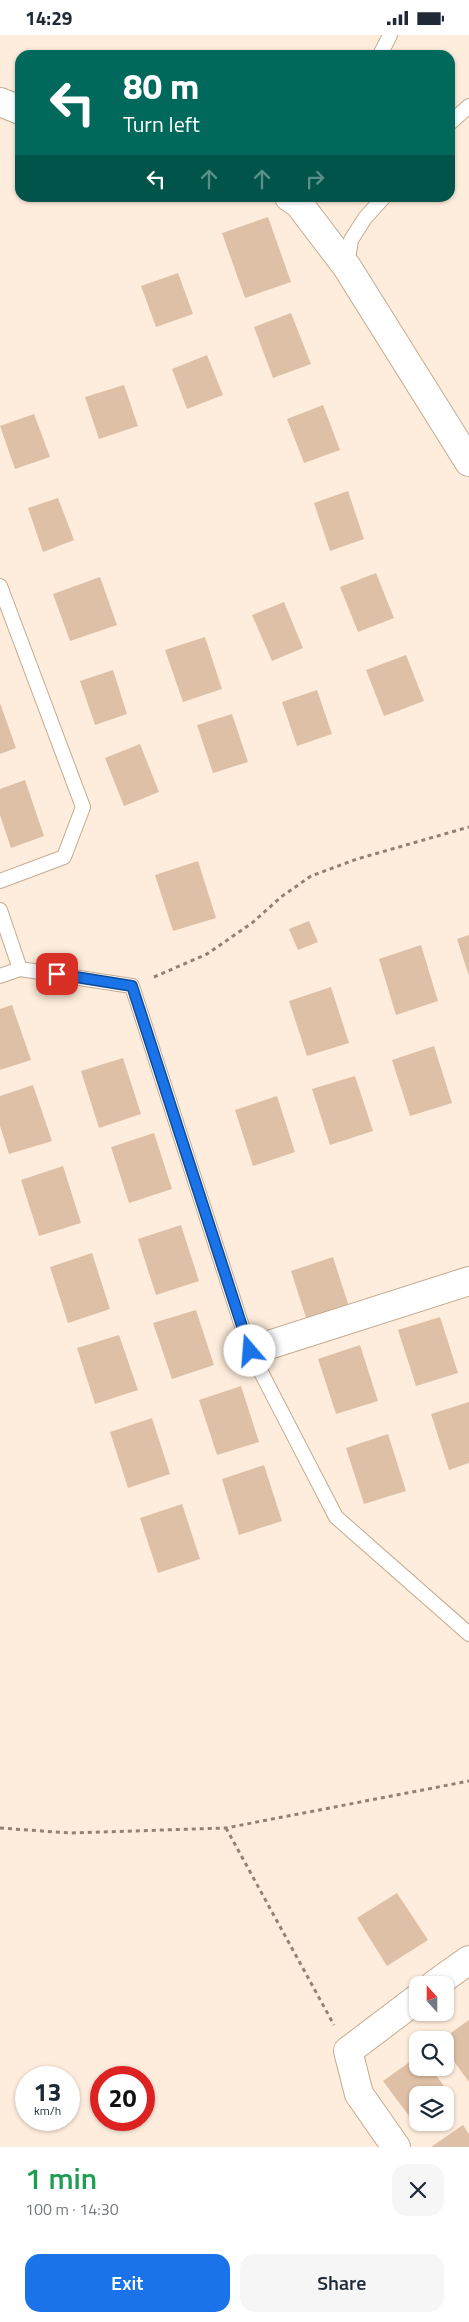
<!DOCTYPE html>
<meta charset="utf-8">
<style>
body{margin:0;font-family:"Titillium Web",sans-serif;background:#f6f6f7;color:#1f2937;height:100vh;display:flex;flex-direction:column;font-size:19px;white-space:nowrap}
*{box-sizing:border-box;margin:0}
p{font-size:16px;color:#747a83}
.icon{flex:none;width:28px;height:28px;fill:none;stroke:currentColor;stroke-width:2;stroke-linecap:round;stroke-linejoin:round}
.map{position:relative;height:2112px;overflow:hidden}
.sheet{display:flex;flex-direction:column;background:#fff;flex:1}
.sheet>*{flex:none}
.guide{position:absolute;left:15px;top:15px;width:440px;height:152px;border-radius:15px;box-shadow:0 1px 4px #0004;background:#00695c;color:#fff;overflow:hidden}
.needle{width:32px;rotate:339deg}
.tools{position:absolute;left:409px;top:1941px;display:grid;gap:10px}
.tools a{display:grid;place-items:center;width:45px;height:45px;border-radius:10px;background:#fff;box-shadow:0 1px 4px #0004;font-size:25px}
.speed{position:absolute;left:15px;top:2031px;display:flex;gap:10px;font-size:25px;font-weight:700;text-align:center}
.speed>*{display:grid;place-content:center;width:65px;height:65px;border-radius:50%;background:#fff;box-shadow:0 1px 4px #0004;line-height:1}
.speed small{font-size:12px;font-weight:400}
.speed .limit{border:8px solid #d22;background:#fff;color:#111}
.pin{position:absolute;display:grid;place-items:center;width:42px;height:42px;color:#fff;margin:-21px;border-radius:10px;box-shadow:0 2px 8px #0006}
.me{position:absolute;width:55px;margin:-28px;rotate:342deg;stroke-linejoin:round;filter:drop-shadow(0 0 4px #0008)}
.turn{display:flex;align-items:center;gap:18px;height:105px;padding:0 25px;font-size:22px}
.turn .icon{width:65px;height:65px;stroke-width:2.5}
.turn b{display:block;font-size:35px;line-height:42px}
.lanes{display:flex;align-items:center;height:48px;padding:0 25px;background:#0003;justify-content:center;gap:25px;direction:ltr}
.lanes .off{opacity:.35}
.round{display:grid;place-items:center;flex:none;width:52px;height:52px;border-radius:15px;background:#f6f6f7}
.overview{display:flex;align-items:center;justify-content:space-between;height:85px;padding:0 25px}
h1{font-size:30px;font-weight:600;line-height:38px;color:#1e9e55}
.primary-button{display:flex;gap:10px;margin-top:auto;padding:10px 25px}
.primary-button a{flex:1;height:58px;border-radius:15px;background:#1a73e8;color:#fff;font-size:20px;font-weight:600;line-height:58px;text-align:center}
.primary-button a+a{background:#f6f6f7;color:#1f2937}
.status{display:flex;justify-content:space-between;align-items:center;height:35px;padding:0 25px;background:#fff;direction:ltr}
.status svg{height:14px;fill:currentColor}
.map>svg:first-child{display:block}
.building{fill:#dec0a6}
.lines{fill:none;stroke-linecap:round;stroke-linejoin:round}
.lane-casing{stroke:#c4aa8e;stroke-width:16}
.street-casing{stroke:#c4aa8e;stroke-width:30}
.path{stroke:#908375;stroke-width:3;stroke-dasharray:4 4;stroke-linecap:butt}
.lane{stroke:#fff;stroke-width:14}
.street{stroke:#fff;stroke-width:28}
.route-casing{stroke:#114b97;stroke-width:12}
.route{stroke:#1a73e8;stroke-width:9}
</style>
<div class="status"><b>14:29</b><svg viewBox="0 0 49 12"><path d="M0 12V9h3v3zM5 12V6h3v6zM10 12V3h3v9zM15 12V0h3v12zM26 1h20v11H26zM47 4h2v5h-2z"/></svg></div>
<div class="map">
<svg width="469" height="2112" viewBox="0 0 469 2112">
<rect width="100%" height="100%" fill="#feeddc"/>
<path class="building" d="M268,182l23,65 -46,16 -23,-65z
M178,238l15,41 -37,13 -15,-41z
M291,278l20,51 -38,14 -19,-51z
M207,320l16,40 -36,14 -15,-40z
M124,350l14,41 -39,13 -14,-42z
M323,370l17,45 -36,13 -17,-44z
M34,379l16,43 -35,12 -15,-43z
M348,456l16,48 -34,12 -16,-48z
M58,463l16,42 -31,12 -15,-44z
M376,538l18,45 -36,14 -18,-45z
M100,542l17,48 -47,16 -17,-47z
M284,567l19,46 -31,13 -20,-46z
M205,602l17,52 -39,13 -18,-52z
M406,620l18,46 -40,15 -18,-46z
M113,635l14,44 -32,11 -15,-44z
M317,655l15,44 -35,12 -15,-44z
M0,668l16,45 -16,6z
M232,679l16,48 -35,11 -16,-48z
M140,709l19,48 -35,14 -19,-48z
M25,745l19,56 -33,12 -11,-33v-26z
M198,826l18,57 -43,13 -18,-56z
M309,886l9,21 -20,8 -9,-21z
M469,900v41l-12,-37z
M421,910l17,56 -42,14 -17,-56z
M331,952l18,56 -42,13 -18,-55z
M12,970l19,55 -31,10v-61z
M434,1011l18,57 -42,13 -18,-56z
M123,1023l18,56 -42,14 -18,-57z
M355,1041l18,55 -43,14 -18,-56z
M33,1050l19,56 -43,13 -9,-28v-30z
M277,1061l18,56 -42,14 -18,-56z
M154,1098l18,56 -43,14 -18,-56z
M63,1131l18,57 -42,13 -18,-56z
M181,1190l18,56 -43,14 -18,-56z
M92,1218l18,56 -42,14 -18,-56z
M333,1222l18,56 -42,14 -18,-56z
M196,1275l18,55 -42,14 -19,-56z
M440,1282l18,56 -42,13 -18,-56z
M119,1300l19,55 -43,14 -18,-56z
M360,1310l18,56 -42,13 -18,-55z
M241,1351l18,56 -42,13 -18,-55z
M469,1367v61l-20,7 -18,-56z
M152,1383l18,56 -42,14 -18,-56z
M388,1399l18,57 -42,13 -18,-56z
M264,1430l18,56 -43,14 -17,-56z
M182,1469l18,55 -42,14 -18,-55z
M397,1858l31,47 -41,26 -30,-48z
M469,1985v62l-24,-33v-9h-4z
M418,2021v11h12l22,30 -7,5v-7h-27v27l-3,2 -32,-43z
M463,2090l6,9v13h-38z"/>
<g class="lines">
<defs>
<path id="lane" d="M380,20l10,-20
M450,88l19,-17
M347,231l4,-26 14,-22 19,-21
M0,551l83,221 -19,50 -64,24
M0,875l20,59 112,17 118,365 86,166 133,117
M0,941l20,-7"/>
<path id="street" d="M0,67l20,8
M289,162l10,7 48,63 122,195
M250,1316l219,-70
M434,1950l35,-25
M396,2112l-37,-53 -11,-43 70,-53"/>
</defs>
<use href="#lane" class="lane-casing"/>
<use href="#street" class="street-casing"/>
<path class="path" d="M154,942l53,-23 45,-31 29,-26 30,-21 46,-17 112,-32
M0,1793l70,5 156,-5 243,-47
M226,1793l108,197"/>
<use href="#lane" class="lane"/>
<use href="#street" class="street"/>
</g>
<g class="lines">
<defs>
<path id="route" d="M57,939l75,12 118,365"/>
</defs>
<use href="#route" class="route-casing"/>
<use href="#route" class="route"/>
</g>
</svg>
<div class="tools">
<a><svg class="needle" viewBox="-14 -14 28 28"><path d="M0-13l5 13h-10z" fill="#e53935"/><path d="M0 13l5-13h-10z" fill="#747a83"/></svg></a>
<a><svg class="icon" aria-label="search" viewBox="0 0 24 24"><circle cx="10" cy="10" r="6"/><path d="M15 15l6 6"/></svg></a>
<a><svg class="icon" aria-label="layers" viewBox="0 0 24 24"><path d="M12 4l9 5-9 5-9-5zM3 14l9 5 9-5"/></svg></a>
</div>
<div class="speed"><div>13<small>km/h</small></div><div class="limit">20</div></div>
<div class="pin" style="left:57px;top:939px;background:#d93025"><svg class="icon" aria-label="arrive" viewBox="0 0 24 24"><path d="M6 21V4h12l-3 4 3 4H6"/></svg></div>
<svg class="me" style="left:250px;top:1316px" viewBox="-20 -20 40 40"><circle r="19" fill="#fff"/><path d="M0-13L10 11 0 6-10 11z" fill="#1a73e8"/></svg>
<div class="guide">
<div class="turn"><svg class="icon" aria-label="left" viewBox="0 0 24 24"><path d="M17 20v-9H6M10 6l-5 5 5 5"/></svg><div><b>80 m</b>Turn left</div></div>
<div class="lanes"><svg class="icon" aria-label="left" viewBox="0 0 24 24"><path d="M17 20v-9H6M10 6l-5 5 5 5"/></svg><svg class="icon off" aria-label="ahead" viewBox="0 0 24 24"><path d="M12 20V5M6 11l6-6 6 6"/></svg><svg class="icon off" aria-label="ahead" viewBox="0 0 24 24"><path d="M12 20V5M6 11l6-6 6 6"/></svg><svg class="icon off" aria-label="right" viewBox="0 0 24 24"><path d="M7 20v-9h11M14 6l5 5-5 5"/></svg></div>
</div>
</div>
<section class="sheet">
<div class="overview"><div><h1>1 min</h1><p>100 m · 14:30</p></div><a class="round"><svg class="icon" aria-label="close" viewBox="0 0 24 24"><path d="M6 6l12 12M18 6L6 18"/></svg></a></div>
<div class="primary-button"><a>Exit</a><a>Share</a></div>
</section>
